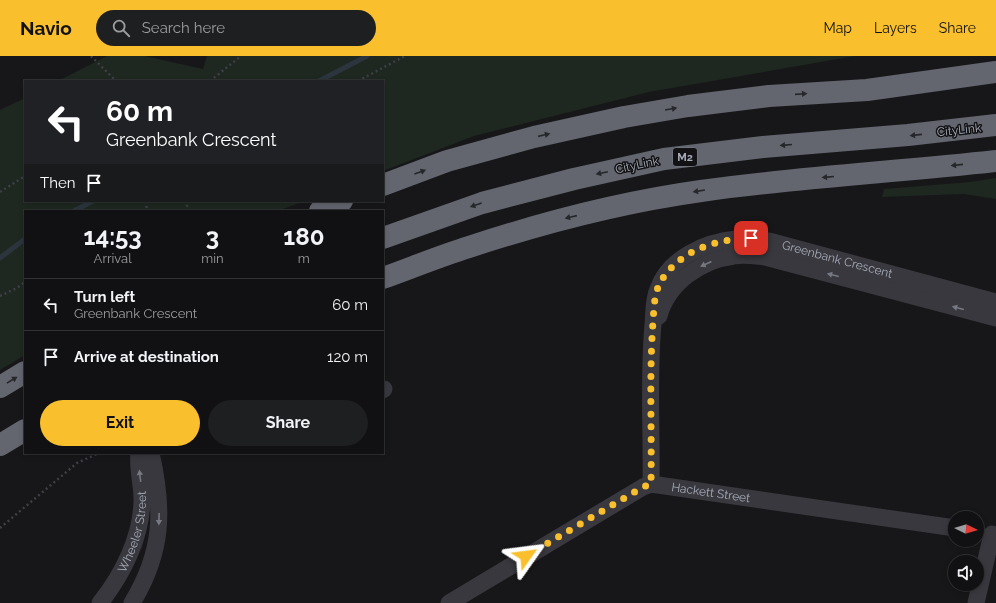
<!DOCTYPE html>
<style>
body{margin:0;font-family:Raleway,sans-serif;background:#1e1f21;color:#f1f3f6;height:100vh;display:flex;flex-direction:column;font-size:15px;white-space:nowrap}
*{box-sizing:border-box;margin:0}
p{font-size:13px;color:#9c9da0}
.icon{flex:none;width:22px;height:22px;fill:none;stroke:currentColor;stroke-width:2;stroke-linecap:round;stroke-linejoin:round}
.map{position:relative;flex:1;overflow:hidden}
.side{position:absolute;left:24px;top:154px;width:360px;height:244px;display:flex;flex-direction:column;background:#111113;border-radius:0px;box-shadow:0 2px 6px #0003,0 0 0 1px #303133}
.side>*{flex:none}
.top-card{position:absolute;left:24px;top:24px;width:360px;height:122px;border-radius:0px;box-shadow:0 2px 6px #0003,0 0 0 1px #303133;background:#202124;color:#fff;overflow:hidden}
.needle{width:26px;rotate:95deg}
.tools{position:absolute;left:948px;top:455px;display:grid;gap:8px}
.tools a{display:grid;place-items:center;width:36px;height:36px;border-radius:50%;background:#111113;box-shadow:0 2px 6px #0003,0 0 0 1px #303133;font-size:20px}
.pin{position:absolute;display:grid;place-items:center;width:34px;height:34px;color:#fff;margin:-17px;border-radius:8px;box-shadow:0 2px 6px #0006}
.me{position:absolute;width:44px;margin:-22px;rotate:59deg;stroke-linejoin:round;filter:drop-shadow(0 0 3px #0008)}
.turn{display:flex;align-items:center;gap:14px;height:84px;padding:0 16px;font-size:18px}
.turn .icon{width:52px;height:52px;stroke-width:2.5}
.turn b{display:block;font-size:28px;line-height:34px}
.then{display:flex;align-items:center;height:38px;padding:0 16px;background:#0003;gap:8px;font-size:15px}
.eta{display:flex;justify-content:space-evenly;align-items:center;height:68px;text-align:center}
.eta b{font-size:24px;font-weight:700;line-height:28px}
.cta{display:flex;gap:8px;margin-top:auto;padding:8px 16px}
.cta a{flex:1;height:46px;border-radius:24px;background:#fabf2d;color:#111;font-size:16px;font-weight:700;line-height:46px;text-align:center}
.cta a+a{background:#1e1f21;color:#f1f3f6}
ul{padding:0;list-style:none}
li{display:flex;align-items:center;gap:12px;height:52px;padding:0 16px;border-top:1px solid #303133}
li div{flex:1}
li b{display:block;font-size:15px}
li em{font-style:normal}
header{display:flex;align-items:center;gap:24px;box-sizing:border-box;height:56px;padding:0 20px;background:#fabf2d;color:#111}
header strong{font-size:19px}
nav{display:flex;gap:22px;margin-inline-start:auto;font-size:14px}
.search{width:280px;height:36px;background:#1e1f21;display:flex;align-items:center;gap:10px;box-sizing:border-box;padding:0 14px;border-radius:22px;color:#9c9da0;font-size:15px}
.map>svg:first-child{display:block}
.green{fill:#1e2720}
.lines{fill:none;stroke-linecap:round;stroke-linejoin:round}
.stream{stroke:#2c353e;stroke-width:5}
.path{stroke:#3e3f45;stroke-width:2.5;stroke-dasharray:2 3;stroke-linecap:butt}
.street{stroke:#38383e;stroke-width:17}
.highway{stroke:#63666f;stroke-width:22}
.oneway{fill:#26272b}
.oneway2{fill:#767882}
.route{stroke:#fabf2d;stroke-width:7;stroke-dasharray:0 12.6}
.labels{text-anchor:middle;stroke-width:3;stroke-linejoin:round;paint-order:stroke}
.shield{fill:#121214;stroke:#7b7e88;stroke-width:1}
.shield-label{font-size:11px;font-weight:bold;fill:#a8adba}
.street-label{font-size:12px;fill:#a8adba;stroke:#121214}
</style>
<header>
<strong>Navio</strong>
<div class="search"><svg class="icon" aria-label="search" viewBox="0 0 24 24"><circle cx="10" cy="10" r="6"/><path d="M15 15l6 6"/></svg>Search here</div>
<nav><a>Map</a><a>Layers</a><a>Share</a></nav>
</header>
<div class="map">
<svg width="996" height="547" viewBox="0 0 996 547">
<rect width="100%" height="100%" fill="#171719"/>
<path class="green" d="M107,0h38l58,13 4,-13h648l-206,36 -175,44 -91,35v-90h-325z
M25,42v103h279l-26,10h-253v144l-25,15v-260z
M996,122v21l-32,-5 -82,3 2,-8 86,-7z"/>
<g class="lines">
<path class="stream" d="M319,25l48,-25
M74,155l19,-10
M0,202l25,-19"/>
<path class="path" d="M91,0l25,25
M210,25l31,-25
M358,25l47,-25
M0,136l25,-16
M146,145l1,10
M184,155l6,-10
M0,240l17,-8 8,-6
M0,472l77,-65 22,-10"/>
<g class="street">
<path d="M659,260c9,-33 42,-56 75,-60 10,-2 21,0 31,1l231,61"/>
<path d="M383,334l1,-1"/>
<path id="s1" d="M651,428c1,-53 -3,-106 2,-159 1,-11 0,-25 5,-36 11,-31 47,-47 78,-50 11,-2 22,0 33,2l227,61"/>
<path id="s2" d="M100,547c23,-29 42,-67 42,-104 0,-15 -5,-31 -3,-46"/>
<path d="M132,547c31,-51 32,-93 19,-150"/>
<path id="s3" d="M449,547l194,-116 8,-3 304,44"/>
<path d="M976,547l16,-69"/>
</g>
<path class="highway" d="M383,129l64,-24 87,-24 90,-20 64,-11 81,-10 98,-6 129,-18
M320,155l22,-10
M383,182l99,-35 92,-24 90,-20 99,-12 145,-12 88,-10
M383,222c28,-10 57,-22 86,-31 76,-25 153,-45 232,-56 98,-14 197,-19 295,-30
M0,331l25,-15
M0,389l25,-15"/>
</g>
<defs><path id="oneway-solid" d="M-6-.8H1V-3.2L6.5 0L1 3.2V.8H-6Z"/></defs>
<g class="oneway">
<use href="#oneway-solid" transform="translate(801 38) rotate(-4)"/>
<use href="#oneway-solid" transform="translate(671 53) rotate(-10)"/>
<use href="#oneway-solid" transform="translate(544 79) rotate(-13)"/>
<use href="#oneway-solid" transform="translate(916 79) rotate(174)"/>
<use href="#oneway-solid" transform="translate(786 89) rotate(175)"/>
<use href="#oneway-solid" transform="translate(957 109) rotate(174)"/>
<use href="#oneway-solid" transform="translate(420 116) rotate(-20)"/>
<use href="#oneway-solid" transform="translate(602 117) rotate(168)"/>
<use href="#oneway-solid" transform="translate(828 121) rotate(175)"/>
<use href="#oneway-solid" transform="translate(699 135) rotate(171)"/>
<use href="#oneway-solid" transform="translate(476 149) rotate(161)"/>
<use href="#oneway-solid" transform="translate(571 161) rotate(167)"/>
<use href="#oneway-solid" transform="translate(12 324) rotate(-31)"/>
</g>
<g class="oneway2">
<use href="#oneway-solid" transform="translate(706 208) rotate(155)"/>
<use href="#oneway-solid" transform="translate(833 219) rotate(-166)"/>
<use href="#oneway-solid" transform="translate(958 252) rotate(-165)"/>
<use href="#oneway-solid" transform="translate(140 420) rotate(-97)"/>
<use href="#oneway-solid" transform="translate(159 463) rotate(91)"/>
</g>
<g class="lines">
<path class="route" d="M526,500l117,-69 8,-3c1,-54 -2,-108 2,-162 1,-14 1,-29 8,-41 19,-31 56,-42 90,-43"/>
</g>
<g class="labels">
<rect class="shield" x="673" y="92" width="24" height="18" rx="3"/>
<g class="shield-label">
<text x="685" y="105">M2</text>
</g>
<g class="street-label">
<text transform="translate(959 74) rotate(-6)" y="4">CityLink</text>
<text transform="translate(637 109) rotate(-12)" y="4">CityLink</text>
<text dy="4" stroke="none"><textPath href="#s1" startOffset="397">Greenbank Crescent</textPath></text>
<text dy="4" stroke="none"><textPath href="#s3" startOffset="295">Hackett Street</textPath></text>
<text dy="4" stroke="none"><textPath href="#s2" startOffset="80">Wheeler Street</textPath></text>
</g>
</g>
</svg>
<div class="tools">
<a><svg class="needle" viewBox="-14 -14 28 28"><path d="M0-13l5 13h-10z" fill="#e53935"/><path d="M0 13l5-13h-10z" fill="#9c9da0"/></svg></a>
<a><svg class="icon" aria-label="sound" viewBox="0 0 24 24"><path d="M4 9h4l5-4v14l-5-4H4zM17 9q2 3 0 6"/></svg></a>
</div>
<div class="pin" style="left:751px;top:182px;background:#d93025"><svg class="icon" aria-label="arrive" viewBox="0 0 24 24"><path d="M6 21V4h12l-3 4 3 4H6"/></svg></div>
<svg class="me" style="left:526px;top:500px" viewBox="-20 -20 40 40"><path d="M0-17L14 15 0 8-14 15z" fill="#fabf2d" stroke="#fff" stroke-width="4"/></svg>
<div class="top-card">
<div class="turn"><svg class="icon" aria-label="left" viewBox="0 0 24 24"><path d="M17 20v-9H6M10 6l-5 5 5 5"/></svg><div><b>60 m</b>Greenbank Crescent</div></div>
<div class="then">Then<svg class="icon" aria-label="arrive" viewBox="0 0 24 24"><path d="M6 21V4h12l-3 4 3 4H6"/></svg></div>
</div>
<section class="side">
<div class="eta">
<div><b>14:53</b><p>Arrival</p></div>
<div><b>3</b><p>min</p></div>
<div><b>180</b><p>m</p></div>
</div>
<ul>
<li><svg class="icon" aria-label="left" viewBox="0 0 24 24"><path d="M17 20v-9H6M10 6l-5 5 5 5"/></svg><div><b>Turn left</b><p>Greenbank Crescent</p></div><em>60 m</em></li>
<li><svg class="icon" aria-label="arrive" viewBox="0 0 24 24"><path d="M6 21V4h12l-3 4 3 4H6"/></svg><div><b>Arrive at destination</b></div><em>120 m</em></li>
</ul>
<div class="cta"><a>Exit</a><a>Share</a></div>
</section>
</div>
